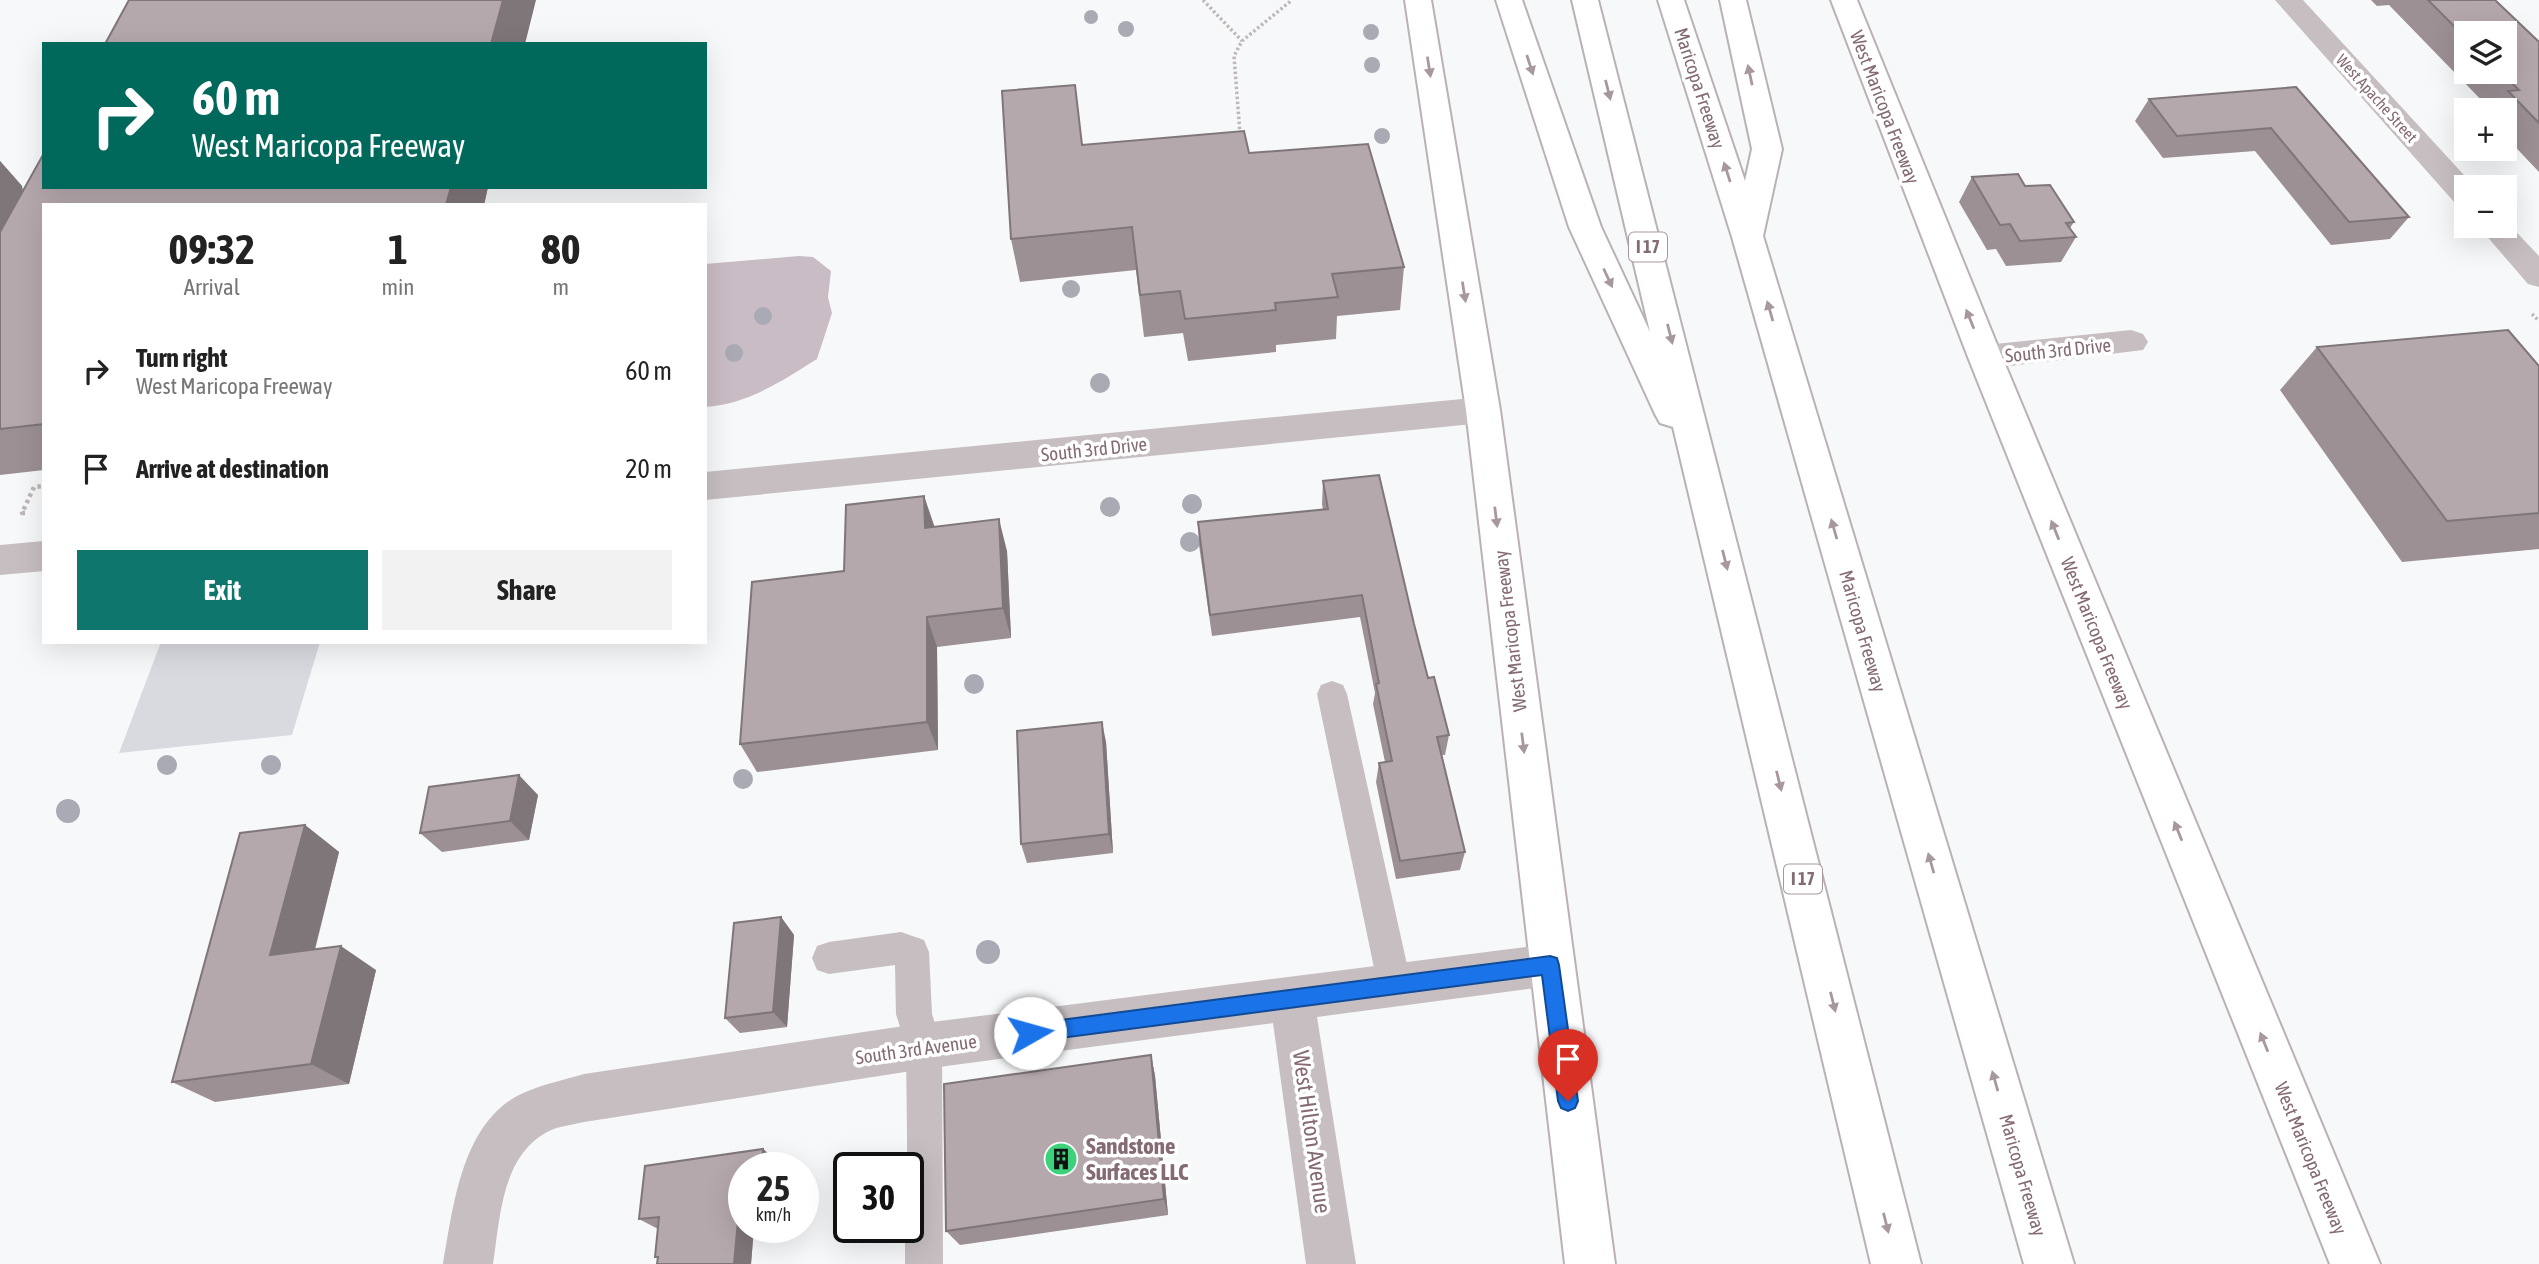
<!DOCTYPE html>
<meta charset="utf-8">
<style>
body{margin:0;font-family:"Asap Condensed",sans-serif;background:#f2f2f2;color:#222;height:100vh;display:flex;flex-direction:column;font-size:26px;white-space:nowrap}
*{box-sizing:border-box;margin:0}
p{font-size:23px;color:#767676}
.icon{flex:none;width:38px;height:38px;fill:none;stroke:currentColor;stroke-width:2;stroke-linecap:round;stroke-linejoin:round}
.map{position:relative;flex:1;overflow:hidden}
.sheet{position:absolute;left:42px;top:203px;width:665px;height:441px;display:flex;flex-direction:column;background:#fff;border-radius:0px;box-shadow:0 7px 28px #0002}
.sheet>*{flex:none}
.guide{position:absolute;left:42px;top:42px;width:665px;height:147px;border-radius:0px;box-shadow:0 7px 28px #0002;background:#00695c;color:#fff;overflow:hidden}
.fabs{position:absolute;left:2454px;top:21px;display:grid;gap:14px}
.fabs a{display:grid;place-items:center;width:63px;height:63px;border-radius:0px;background:#fff;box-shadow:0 7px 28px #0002;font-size:35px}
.speed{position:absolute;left:728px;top:1152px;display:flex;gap:14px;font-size:35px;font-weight:700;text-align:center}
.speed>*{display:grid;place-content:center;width:91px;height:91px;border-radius:50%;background:#fff;box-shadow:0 7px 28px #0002;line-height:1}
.speed small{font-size:18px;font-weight:400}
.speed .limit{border:4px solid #111;border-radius:10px;background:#fff;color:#111}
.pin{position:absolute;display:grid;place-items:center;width:60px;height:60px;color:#fff;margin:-72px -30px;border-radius:50% 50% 50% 0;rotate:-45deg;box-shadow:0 0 7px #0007}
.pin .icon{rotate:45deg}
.me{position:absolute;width:77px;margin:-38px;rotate:83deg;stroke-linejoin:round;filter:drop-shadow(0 0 5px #0008)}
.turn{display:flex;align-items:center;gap:24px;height:147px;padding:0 35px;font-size:32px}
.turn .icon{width:91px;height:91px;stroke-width:2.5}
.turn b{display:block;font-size:49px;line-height:60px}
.eta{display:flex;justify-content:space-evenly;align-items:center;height:119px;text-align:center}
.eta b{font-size:42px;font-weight:700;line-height:49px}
.action{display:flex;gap:14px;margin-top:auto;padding:14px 35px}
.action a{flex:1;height:80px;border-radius:0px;background:#0f766e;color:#fff;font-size:28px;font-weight:700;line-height:80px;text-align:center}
.action a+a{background:#f2f2f2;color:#222}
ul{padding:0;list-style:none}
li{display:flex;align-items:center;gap:21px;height:98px;padding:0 35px}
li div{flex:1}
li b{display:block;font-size:26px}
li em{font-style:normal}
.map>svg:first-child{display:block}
.green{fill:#d8dadf}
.water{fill:#c9bcc4}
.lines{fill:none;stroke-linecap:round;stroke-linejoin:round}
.secondary-casing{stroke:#bbb1b4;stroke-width:4}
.motorway-casing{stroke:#b9b2b5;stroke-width:4}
.path-far1{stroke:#bdb7b9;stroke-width:3.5;stroke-dasharray:2.5 2.5;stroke-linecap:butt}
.path{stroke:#bdb7b9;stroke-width:4.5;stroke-dasharray:3.5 3.5;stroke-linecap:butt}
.service{fill:#c6bec1;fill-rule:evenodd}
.minor{fill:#c6bec1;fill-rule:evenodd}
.secondary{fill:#fff;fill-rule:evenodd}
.motorway{fill:#fff;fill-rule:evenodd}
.tree{fill:#a9aab4}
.wall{fill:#9c9095;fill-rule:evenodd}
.shaded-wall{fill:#7f7679}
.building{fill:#b5a8ad;stroke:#7f7679;stroke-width:2}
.oneway{fill:#a9979e}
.route{fill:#1a73e8;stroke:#114b97;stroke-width:2}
.labels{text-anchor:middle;stroke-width:7;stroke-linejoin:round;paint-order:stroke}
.far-street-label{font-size:16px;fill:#846b74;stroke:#fff}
.shield{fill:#fff;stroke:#a9979e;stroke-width:2}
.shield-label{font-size:18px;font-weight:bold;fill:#846b74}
.street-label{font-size:19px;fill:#846b74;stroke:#fff}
.near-street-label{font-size:23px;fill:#846b74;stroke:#fff}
.near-poi-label{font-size:23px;font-weight:bold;fill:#846b74;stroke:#fff;text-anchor:start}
</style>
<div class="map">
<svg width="2539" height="1264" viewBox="0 0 2539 1264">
<rect width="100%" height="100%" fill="#f7f8f9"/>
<path class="green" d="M161,642h159l-28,93 -173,18z"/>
<path class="water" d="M799,256l14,1 18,14 -3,26 4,16 -15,46c-35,22 -69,45 -112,48v-143z"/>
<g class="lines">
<defs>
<path id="secondary" d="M1405,0h26l69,410 115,854h-50l-99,-854z
M1831,0h26l145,357 378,907h-50l-362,-907z"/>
<path id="motorway" d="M1496,0h26l79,227 49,105 -78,-332h26l323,1264h-50l-198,-837 -13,-4 -5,-9 -86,-187z
M1658,0h26l61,181 7,-32 -32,-149h26l36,149 -19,87 311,1028h-50l-292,-1027z"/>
</defs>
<use href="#secondary" class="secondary-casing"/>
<use href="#motorway" class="motorway-casing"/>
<path class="path-far1" d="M1203,0l39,41
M1240,134l-6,-78 8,-15 50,-41
M2532,314l7,7"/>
<path class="path" d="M25,513h-3l12,-26 10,-1"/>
<path class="service" d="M1332,681l11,4 4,9 65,293 -5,12 -12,5 -12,-5 -5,-12 -61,-293 4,-9z
M901,932l23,8 5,12 3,62 10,32 1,218h-38v-37h3l-2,-181 -10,-32 -1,-49 -66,9 -12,-4 -5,-12 5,-12 12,-4z"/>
<path class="minor" d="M2275,0h28l172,187h-9v19l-11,-3z
M2504,219l35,37v31l-11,-3 -50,-58h26z
M2131,330l12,4 5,8 -5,8 -158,19 -12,-3 -5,-9 5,-9 12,-3z
M1483,397l12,4 5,9 -5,9 -12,4 -778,77v-28z
M44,541v30l-44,4v-30z
M1550,944l16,6 6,15 -6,15 -16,6 -233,31 39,247h-50l-33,-241 -349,46 -340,53c-12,3 -26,4 -37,10 -46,25 -47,87 -54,132h-50c10,-56 18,-137 74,-168 21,-11 44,-15 67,-22l340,-51z"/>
<use href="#secondary" class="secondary"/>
<use href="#motorway" class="motorway"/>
</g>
<g class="tree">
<circle cx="1091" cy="17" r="7"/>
<circle cx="1126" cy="29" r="8"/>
<circle cx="1371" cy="32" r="8"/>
<circle cx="1372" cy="65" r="8"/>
<circle cx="1382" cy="136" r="8"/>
<circle cx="1071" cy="289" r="9"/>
<circle cx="763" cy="316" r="9"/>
<circle cx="734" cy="353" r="9"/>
<circle cx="1100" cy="383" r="10"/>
<circle cx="1192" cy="504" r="10"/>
<circle cx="1110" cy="507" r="10"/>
<circle cx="1190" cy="542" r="10"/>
<circle cx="974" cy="684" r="10"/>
<circle cx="167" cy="765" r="10"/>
<circle cx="271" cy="765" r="10"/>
<circle cx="743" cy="779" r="10"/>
<circle cx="68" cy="811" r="12"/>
<circle cx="988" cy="952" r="12"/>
</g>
<path class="wall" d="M2371,0h124l44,42v130l-35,-37v-25h-13l-102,-105 -12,1zM2466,33l38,39h-38z
M2296,87l113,130 -19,22 -59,6 -76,-94 -92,7 -28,-37 14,-22z
M1082,145l167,8 155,114 -4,43 -63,6 -1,23 -60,6v7l-88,9 -5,-28 -39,4 -8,-67 -116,12 -9,-43z
M0,161l22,25 1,5 21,-4h444l-4,18h-440v265l-44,5z
M1972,177l53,9 49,36 -4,6 6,9 -15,25 -55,4 -10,-17 -9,1 -28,-48z
M2317,347l222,19v183l-137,13 -122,-172z
M1323,481l91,143 14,54 21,57 -4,20h-3l23,97 -5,18 -64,9 -20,-97 3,-19 6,-1 -12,-58 2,-11 -15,-76 -148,19 -13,-91 -1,-23 125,-12 -1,-6z
M924,496l10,31 73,24 4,87 -74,9 1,103 -181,22 -17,-28 104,-173z
M1106,742l7,111 -86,10 -6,-19z
M538,795l-9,45 -87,12 -22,-19z
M305,825l34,27 -24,98 61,20 -27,114 -134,18 -43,-20z
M781,917l13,18 -7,92 -47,6 -15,-15z
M1151,1055l4,21 13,139 -208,30 -14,-14z
M763,1149l14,12 -33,6v60h10l-3,37h-94l1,-5 -3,-2 3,-28 -19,-10z"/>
<path class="shaded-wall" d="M503,0h33l-11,44h-34z
M0,161l22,25 10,109 -32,-33z
M451,187h37l-4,18h-38z
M924,496l11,32h-10z
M999,519l8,32 4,87 -8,-30z
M927,617l10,30 1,103 -11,-28z
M1102,722l4,20 7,111 -4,-19z
M519,775l19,20 -9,45 -19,-19z
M305,825l34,27 -32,127 -37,-24z
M781,917l13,18 -7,92 -14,-15z
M341,946l35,24 -27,114 -38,-20z
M1151,1055l4,21 13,139 -4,-16z
M763,1149l14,12v6h-15z
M739,1210l5,4v13h10l-3,37h-17z"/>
<path class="building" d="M129,0h374l-12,44h-386z
M2428,0h67l44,42v81l-31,-32 11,-1 -19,-18h4v-39h-38v5z
M1075,85l7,60 162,-14 5,22 119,-9 36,123 -72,7 6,23 -63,6 1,7 -91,9 -5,-28 -40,4 -8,-68 -121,12 -9,-148z
M2296,87l113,130 -60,5 -78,-94 -94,8 -28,-37z
M44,153v34h407l-5,18h-402v219l-44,5v-197z
M2018,174l7,12 25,-1 24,37 -8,1 10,14 -56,4 -10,-17 -10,1 -28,-48z
M2508,330l31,36v147l-92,8 -130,-174z
M1379,475l35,149 14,54 6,-1 15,58 -12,2 28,115 -65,9 -21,-98 13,-2 -16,-77 3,-1 -17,-88 -152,20 -12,-93 130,-13 -5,-28z
M924,496l1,32 74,-9 4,89 -76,9v105l-187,22 12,-162 92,-11 2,-66z
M1102,722l7,112 -88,10 -4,-113z
M519,775l-9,46 -90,12 9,-46z
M305,825l-35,130 71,-9 -30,118 -139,18 68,-249z
M781,917l-8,95 -48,6 9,-95z
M1151,1055l13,144 -218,32 -2,-147z
M763,1149l-1,18h-18v42l-5,1 -5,54h-77l1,-7h-3l4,-40 -20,2 6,-53z"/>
<defs><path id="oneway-solid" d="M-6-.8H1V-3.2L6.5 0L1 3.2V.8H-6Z" transform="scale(1.75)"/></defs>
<g class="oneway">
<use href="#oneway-solid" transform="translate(1530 65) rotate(72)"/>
<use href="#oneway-solid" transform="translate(1429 67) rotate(81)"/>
<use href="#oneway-solid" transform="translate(1750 75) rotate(-102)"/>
<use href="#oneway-solid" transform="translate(1608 90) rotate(76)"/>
<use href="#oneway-solid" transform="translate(1727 172) rotate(-108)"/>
<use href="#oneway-solid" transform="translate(1608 278) rotate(65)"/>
<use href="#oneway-solid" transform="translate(1464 292) rotate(81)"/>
<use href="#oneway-solid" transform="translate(1770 311) rotate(-106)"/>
<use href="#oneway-solid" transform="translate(1970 319) rotate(-112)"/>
<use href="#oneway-solid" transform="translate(1670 334) rotate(76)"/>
<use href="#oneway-solid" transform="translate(1496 517) rotate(83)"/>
<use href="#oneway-solid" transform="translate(1834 529) rotate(-106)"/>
<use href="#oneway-solid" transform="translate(2055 530) rotate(-112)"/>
<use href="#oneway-solid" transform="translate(1725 560) rotate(76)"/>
<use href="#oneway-solid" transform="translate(1523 743) rotate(83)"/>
<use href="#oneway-solid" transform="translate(1779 781) rotate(76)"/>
<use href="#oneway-solid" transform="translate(2178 831) rotate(-112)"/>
<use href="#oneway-solid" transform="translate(1931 863) rotate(-106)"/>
<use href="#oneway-solid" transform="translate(1833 1002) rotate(76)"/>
<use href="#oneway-solid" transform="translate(2264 1042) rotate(-112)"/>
<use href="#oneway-solid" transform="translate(1995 1081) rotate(-106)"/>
<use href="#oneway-solid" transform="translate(1886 1223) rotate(76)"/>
</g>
<path class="route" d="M1550,956l7,2 2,7 19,136 -3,7 -7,3 -7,-3 -3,-7 -16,-126 -512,67 -7,-2 -3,-7 3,-7 7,-2z"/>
<defs>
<symbol id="building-disc" viewBox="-11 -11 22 22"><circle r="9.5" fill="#3ed17b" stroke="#fff"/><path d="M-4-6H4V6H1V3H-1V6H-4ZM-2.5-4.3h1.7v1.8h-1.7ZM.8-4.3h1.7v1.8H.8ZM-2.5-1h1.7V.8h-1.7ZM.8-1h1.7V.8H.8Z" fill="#111"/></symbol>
</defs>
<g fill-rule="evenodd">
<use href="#building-disc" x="1042" y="1140" width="38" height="38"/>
</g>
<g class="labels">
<g class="far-street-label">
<text transform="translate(2377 98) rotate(48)" y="6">West Apache Street</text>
</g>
<g class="shield">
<rect x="1629" y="232.5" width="38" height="29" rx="5"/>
<rect x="1784" y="864.5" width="38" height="29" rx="5"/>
</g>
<g class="shield-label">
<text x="1648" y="253">I 17</text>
<text x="1803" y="885">I 17</text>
</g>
<g class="street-label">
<text transform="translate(1700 88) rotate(72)" y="7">Maricopa Freeway</text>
<text transform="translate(1885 107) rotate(69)" y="7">West Maricopa Freeway</text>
<text transform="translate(2058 350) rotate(-6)" y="7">South 3rd Drive</text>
<text transform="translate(1094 449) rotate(-6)" y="7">South 3rd Drive</text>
<text transform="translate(1510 631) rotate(-97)" y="7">West Maricopa Freeway</text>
<text transform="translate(1863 631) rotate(74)" y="7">Maricopa Freeway</text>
<text transform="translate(2097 633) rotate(68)" y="7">West Maricopa Freeway</text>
<text transform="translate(916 1049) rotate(-8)" y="7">South 3rd Avenue</text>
<text transform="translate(2311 1158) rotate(68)" y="7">West Maricopa Freeway</text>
<text transform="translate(2023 1175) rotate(74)" y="7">Maricopa Freeway</text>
</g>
<g class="near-street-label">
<text transform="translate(1312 1132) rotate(82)" y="8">West Hilton Avenue</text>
</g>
<g class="near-poi-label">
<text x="1086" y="1154">Sandstone<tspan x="1086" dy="26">Surfaces LLC</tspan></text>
</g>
</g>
</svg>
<div class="fabs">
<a><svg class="icon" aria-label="layers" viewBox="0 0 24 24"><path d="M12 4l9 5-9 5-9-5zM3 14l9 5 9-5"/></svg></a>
<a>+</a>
<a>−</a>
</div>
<div class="speed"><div>25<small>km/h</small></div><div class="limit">30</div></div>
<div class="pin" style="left:1568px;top:1101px;background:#d93025"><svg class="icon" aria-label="arrive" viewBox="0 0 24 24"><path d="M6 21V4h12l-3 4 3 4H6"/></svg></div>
<svg class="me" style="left:1030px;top:1033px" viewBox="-20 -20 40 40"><circle r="19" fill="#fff"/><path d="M0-13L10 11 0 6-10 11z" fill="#1a73e8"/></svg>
<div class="guide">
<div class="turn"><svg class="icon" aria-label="right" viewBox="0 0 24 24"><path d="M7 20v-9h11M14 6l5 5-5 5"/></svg><div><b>60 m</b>West Maricopa Freeway</div></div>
</div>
<section class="sheet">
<div class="eta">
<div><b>09:32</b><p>Arrival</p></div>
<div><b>1</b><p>min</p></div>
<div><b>80</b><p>m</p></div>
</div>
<ul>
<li><svg class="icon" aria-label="right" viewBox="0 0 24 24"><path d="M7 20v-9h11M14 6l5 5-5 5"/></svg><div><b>Turn right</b><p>West Maricopa Freeway</p></div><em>60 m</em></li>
<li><svg class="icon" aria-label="arrive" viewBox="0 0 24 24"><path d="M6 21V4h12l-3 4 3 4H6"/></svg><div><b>Arrive at destination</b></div><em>20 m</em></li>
</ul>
<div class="action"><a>Exit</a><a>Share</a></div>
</section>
</div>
